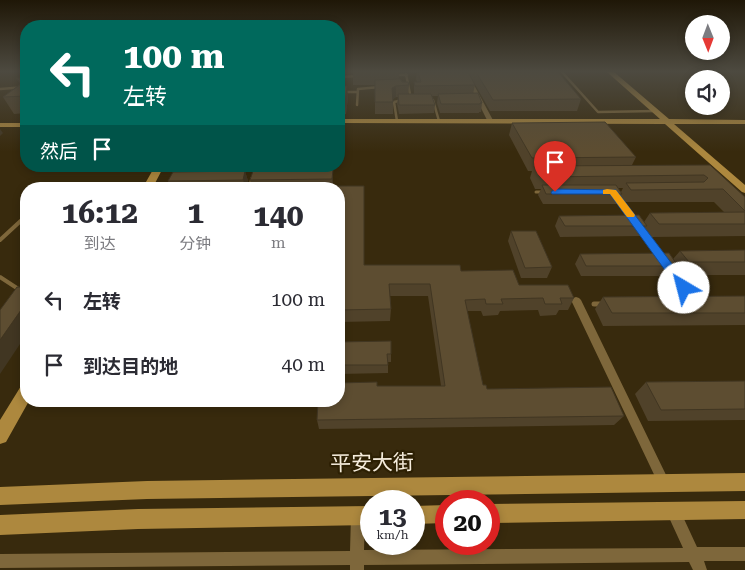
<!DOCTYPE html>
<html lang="zh">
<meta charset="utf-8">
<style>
body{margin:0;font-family:"Roboto Serif","Noto Sans SC",serif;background:#f7f7f7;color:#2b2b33;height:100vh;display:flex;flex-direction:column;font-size:19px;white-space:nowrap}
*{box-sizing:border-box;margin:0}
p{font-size:16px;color:#7c7c81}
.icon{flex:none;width:28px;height:28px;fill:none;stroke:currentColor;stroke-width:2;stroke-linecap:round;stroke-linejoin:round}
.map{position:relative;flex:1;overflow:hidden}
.side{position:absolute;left:20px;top:182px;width:325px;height:225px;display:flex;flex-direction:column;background:#fff;border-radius:20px;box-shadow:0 2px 8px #0003}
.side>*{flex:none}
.hud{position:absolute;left:20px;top:20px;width:325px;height:152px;border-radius:20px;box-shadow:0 2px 8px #0003;background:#00695c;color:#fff;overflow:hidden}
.needle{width:32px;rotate:179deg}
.controls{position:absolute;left:685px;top:15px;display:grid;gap:10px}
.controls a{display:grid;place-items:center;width:45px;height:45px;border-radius:50%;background:#fff;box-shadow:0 2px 8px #0003;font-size:25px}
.speed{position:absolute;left:360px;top:490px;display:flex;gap:10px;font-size:25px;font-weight:700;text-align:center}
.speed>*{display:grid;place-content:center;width:65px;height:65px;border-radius:50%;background:#fff;box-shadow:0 2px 8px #0003;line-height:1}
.speed small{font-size:12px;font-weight:400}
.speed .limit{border:8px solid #d22;background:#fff;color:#111}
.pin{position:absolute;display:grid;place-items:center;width:42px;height:42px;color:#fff;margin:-51px -21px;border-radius:50% 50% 50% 0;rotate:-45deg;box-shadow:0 0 5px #0007}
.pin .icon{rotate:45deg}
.me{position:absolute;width:55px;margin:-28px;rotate:323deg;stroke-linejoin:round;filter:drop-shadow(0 0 4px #0008)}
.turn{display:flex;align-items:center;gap:18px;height:105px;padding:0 20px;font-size:22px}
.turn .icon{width:65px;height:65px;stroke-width:2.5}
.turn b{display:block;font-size:35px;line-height:42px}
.then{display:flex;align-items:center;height:48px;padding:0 20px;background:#0003;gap:10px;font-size:19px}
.eta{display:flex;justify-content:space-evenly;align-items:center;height:85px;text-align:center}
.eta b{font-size:30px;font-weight:700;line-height:35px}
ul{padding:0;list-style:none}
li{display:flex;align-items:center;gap:15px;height:65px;padding:0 20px}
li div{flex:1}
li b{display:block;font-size:19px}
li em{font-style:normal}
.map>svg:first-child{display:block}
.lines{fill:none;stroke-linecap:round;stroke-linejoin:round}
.lane-far3{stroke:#7e673b;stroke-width:2.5}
.lane-far2{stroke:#7e673b;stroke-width:3}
.lane-far1{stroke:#7e673b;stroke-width:4}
.lane{stroke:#7e673b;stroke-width:5}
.street{fill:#7e673b;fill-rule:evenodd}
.secondary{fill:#ad883e;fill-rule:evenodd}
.wall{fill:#50422a;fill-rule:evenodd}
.shaded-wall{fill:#413622}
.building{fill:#5d4d31;stroke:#413622}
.route{fill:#1a73e8;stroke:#114b97}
.slow{fill:#f59e0b}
.labels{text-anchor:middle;stroke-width:4.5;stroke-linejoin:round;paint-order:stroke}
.near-street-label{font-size:21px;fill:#f6eddd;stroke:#2d2003}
</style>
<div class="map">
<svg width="745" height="570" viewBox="0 0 745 570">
<rect width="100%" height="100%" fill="#382a0d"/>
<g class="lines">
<path class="lane-far3" d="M562,72l36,40 58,-1
M406,74l5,25
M393,75h14
M339,77l19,-1
M0,89l26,-2
M339,92h18
M433,100l6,21
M357,105l1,-16 22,-2
M397,121l-3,-19 9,-2"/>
<path class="lane-far2" d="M249,189l3,-11
M536,192h9
M617,197l7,10"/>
<path class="lane-far1" d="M623,206l10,12
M640,229l21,28
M0,240l26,-24
M670,269l23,32
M0,277l26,17"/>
<path class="lane" d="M594,304h10"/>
<path class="street" d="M463,72h4l27,50 -1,1 -5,-1z
M576,297l3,1 2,2 87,179 2,4 -2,4 -4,2 -4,-2 -89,-187 2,-2z
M673,504l5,2 19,41h48v14h-41l3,9h-14l-4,-8 -325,3v5h-14v-5l-350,3v-14l350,-3 1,-35 2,-5 5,-2 5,2 2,5 -1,34 319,-2 -17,-37 2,-5z"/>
<path class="secondary" d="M607,72h7l55,47 76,1v4h-71l71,61v8l-3,-1 -77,-68 -326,-1v-4h321z
M0,123h26v4h-26z
M155,166h9l-12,23h-10z
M26,384v17h3l-23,41 -6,2v-24l21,-34z
M745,473v18l-598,8 -147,6v-18l147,-6z
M745,501v18l-256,4v-19z
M446,505v18l-32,1v-18z
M371,506v19l-233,4 -138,6v-20l138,-6z"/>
</g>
<path class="wall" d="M343,72h56v7l10,6 -1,9h6v-12h3l-1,-3 1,-7h51l7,13 -2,9 9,9 -1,9h-2v1h-39l-3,-10 1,-7h-6l3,9 -1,8 -35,1 -2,-11 1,-6h-2l-3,2v15h-18v-29h-22v-12l-10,1z
M468,72h90l23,27 -4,12h-87z
M16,78h10v35l-12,1 -11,-17 17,-13z
M339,86l9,11 -2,17h-7z
M512,123l124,34 -4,8h78l35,32v39l-94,1 -6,-8 -4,7 -81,1 -5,-11 4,-10 85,6 6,-9 74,-1 -10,-10h-89l-4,-5 -4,7h-74l-5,-9 3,-6h-6l-5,-11 2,-7h-4l-19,-36zM618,188h5l-2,4z
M333,170v19h-81l-2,-9z
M245,171l3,10 -2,8h-75l-3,-8z
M339,189l25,76 97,6 58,14 55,13 -6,12h-9l-3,5 -16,1 -2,-6 -38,1 -2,4 -15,1 -2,-5h-14l16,74 4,4 137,27 -10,9 -295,4 -2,-9 60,-34h64l-13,-90h-38l1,13 -1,12 -51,1z
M511,231l41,36 -5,11h-26l-13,-37z
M745,250v25h-66l-4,-5 -4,6h-90l-6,-12 5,-10 93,5 7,-8z
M745,296v29l-142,1 -8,-17 8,-12z
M339,342l52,12v8h-3v11l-49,1z
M745,381v39l-97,1 -13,-27 11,-12z"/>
<path class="shaded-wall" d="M347,86l1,11 -2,17 -1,-11z
M396,86v11l-4,3v-12z
M0,129l3,4 -3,3z
M333,170v19l-1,-10z
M245,171l3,10 -2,8 -3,-9z
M26,303v32l-26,39v-34z"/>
<path class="building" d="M418,72h50l7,13 -60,1 -1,-4h7z
M476,72h82l23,27 -88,1z
M16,78h10v18l-23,1 18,-13z
M400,79l2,3h6l1,3 -13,1 -4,2 1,14h-18v-22z
M339,86h8l-2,17h-6z
M478,93l4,10h-2v1h-39l-3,-10z
M398,94h33l4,11h-36z
M605,122l31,35 -104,1 -20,-35z
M710,165l35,32v14l-22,-22 -92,1 -5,-7 78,-1 4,-4 -4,-3 -164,2 -6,-11z
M333,170l-1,9 -82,1 3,-9z
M245,171l-2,9 -75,1 5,-9z
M542,185h74l6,9h-76z
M338,186h26v79h96l1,6 52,-1 6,15h49l6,13h-14l2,6h-17l-2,-6 -42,1 2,5h-17l-1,-5 -20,1 18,85h3l1,4 124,-2 13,29 -307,4 1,-19h21v-18l38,-1v4h68l-15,-102h-41l2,25 -52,1v-121h-2z
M745,212v12h-86l-9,-11z
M639,215l8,11h-82l-6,-10z
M511,231h25l16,36 -27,1z
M745,250v12h-56l-9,-11z
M669,253l9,13h-92l-6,-12z
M17,287h9v16l-26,37v-30z
M745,296v17h-133l-9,-16z
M391,341v13h-4l1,11h-49v-23z
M745,381v28l-84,1 -15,-28z"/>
<linearGradient id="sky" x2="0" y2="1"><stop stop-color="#1f1707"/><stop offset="0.47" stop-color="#4d4a40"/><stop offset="1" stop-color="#4d4a40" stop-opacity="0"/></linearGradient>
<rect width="745" height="152" fill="url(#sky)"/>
<path class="route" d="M555,189l61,1 72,95 2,3 -2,3h-8l-70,-97h-58l-1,-2z"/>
<path class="slow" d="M607,189l9,1 19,25 -1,2h-7l-17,-23h-7v-4z"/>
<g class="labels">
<g class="near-street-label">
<text transform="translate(372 463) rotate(-1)" y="7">平安大街</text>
</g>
</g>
</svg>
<div class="controls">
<a><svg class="needle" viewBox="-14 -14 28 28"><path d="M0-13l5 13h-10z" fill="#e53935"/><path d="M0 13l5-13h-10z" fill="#7c7c81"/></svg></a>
<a><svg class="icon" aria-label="sound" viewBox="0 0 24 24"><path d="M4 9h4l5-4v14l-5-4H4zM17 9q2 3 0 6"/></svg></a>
</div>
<div class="speed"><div>13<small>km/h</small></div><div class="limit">20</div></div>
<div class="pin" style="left:555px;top:192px;background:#d93025"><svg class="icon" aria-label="arrive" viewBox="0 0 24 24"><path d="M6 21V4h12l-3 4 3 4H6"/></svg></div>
<svg class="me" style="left:684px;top:288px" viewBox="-20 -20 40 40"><circle r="19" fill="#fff"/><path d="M0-13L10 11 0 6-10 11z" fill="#1a73e8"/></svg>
<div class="hud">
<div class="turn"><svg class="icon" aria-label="left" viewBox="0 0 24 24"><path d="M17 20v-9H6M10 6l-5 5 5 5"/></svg><div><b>100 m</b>左转</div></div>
<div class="then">然后<svg class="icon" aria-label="arrive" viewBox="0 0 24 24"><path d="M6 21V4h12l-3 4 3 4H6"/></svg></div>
</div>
<section class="side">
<div class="eta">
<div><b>16:12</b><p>到达</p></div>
<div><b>1</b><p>分钟</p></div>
<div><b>140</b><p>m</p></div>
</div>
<ul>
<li><svg class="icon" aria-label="left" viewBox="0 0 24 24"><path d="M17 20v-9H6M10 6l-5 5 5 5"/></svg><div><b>左转</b></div><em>100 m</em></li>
<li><svg class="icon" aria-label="arrive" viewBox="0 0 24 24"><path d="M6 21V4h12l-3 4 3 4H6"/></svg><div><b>到达目的地</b></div><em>40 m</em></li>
</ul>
</section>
</div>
